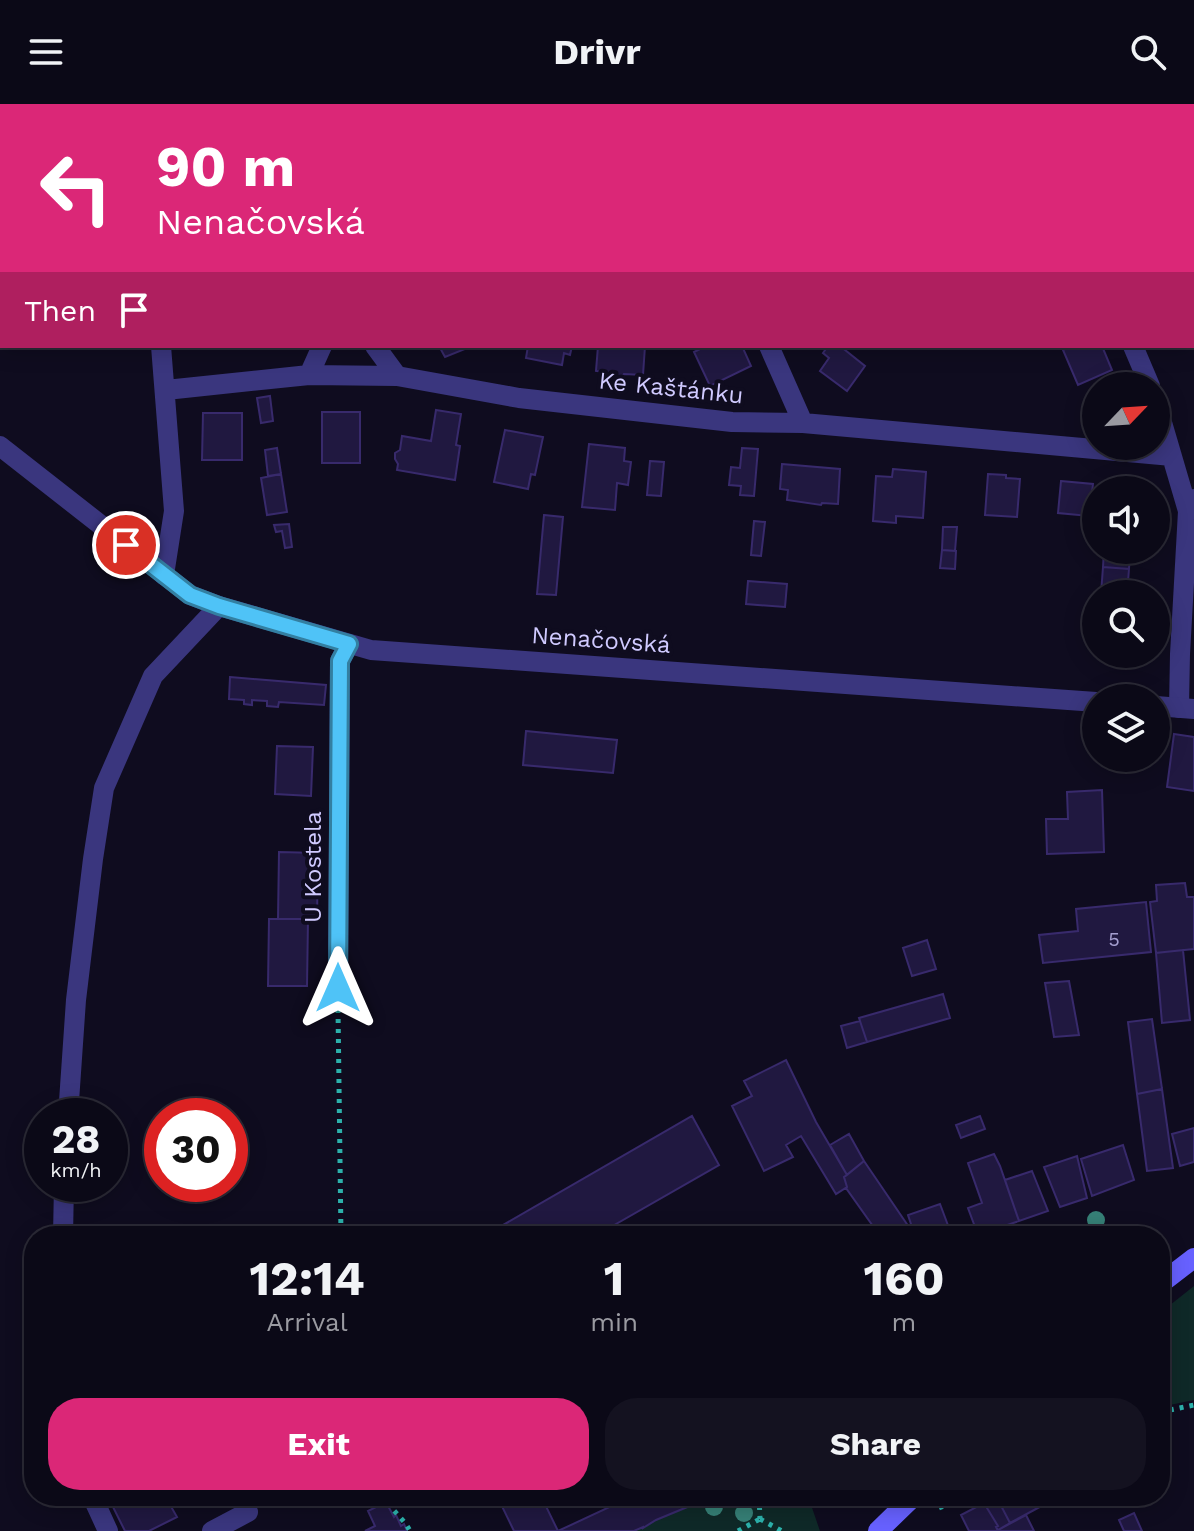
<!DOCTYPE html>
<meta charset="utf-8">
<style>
body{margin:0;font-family:"Work Sans",sans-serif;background:#141220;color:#f1f3f6;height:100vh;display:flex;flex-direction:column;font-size:30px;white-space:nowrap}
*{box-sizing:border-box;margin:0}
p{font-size:26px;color:#9a9aa1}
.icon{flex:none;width:44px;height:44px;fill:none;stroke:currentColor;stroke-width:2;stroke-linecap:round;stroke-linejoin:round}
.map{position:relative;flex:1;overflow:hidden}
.sheet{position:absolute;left:24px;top:1122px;width:1146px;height:280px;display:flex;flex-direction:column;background:#0b0917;border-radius:32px;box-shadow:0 4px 20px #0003,0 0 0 2px #2b2a36}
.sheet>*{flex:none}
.guide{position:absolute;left:0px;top:0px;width:1194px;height:244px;box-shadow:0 4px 20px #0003,0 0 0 2px #2b2a36;background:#db2777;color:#fff;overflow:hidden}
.needle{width:52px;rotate:65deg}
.tools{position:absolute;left:1082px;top:268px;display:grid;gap:16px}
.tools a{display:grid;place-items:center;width:88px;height:88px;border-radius:50%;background:#0b0917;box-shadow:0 4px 20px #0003,0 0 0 2px #2b2a36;font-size:40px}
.speed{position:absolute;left:24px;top:994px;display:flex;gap:16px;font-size:40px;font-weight:700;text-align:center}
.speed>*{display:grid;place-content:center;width:104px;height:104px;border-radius:50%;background:#0b0917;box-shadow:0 4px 20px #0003,0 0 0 2px #2b2a36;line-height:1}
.speed small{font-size:20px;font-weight:400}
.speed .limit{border:12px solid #d22;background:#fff;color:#111}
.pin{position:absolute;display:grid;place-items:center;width:68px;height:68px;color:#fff;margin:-34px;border:4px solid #fff;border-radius:50%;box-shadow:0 2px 8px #0007}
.me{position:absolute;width:88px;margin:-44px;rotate:0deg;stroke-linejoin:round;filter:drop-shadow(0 0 6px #0008)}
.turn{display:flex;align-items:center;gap:28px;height:168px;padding:0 24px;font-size:36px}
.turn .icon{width:104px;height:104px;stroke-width:2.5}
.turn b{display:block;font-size:56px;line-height:68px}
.then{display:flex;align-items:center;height:76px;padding:0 24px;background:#0003;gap:16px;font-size:30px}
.eta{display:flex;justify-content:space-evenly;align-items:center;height:136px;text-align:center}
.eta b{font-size:48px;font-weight:700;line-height:56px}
.primary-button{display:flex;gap:16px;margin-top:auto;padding:16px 24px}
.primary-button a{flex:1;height:92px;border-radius:32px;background:#db2777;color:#fff;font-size:32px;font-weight:700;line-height:92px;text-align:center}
.primary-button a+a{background:#141220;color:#f1f3f6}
header{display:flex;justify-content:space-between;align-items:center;height:104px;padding:0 24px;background:#0b0917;font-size:36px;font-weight:700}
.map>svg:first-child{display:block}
.green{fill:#0f2928}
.building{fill:#201840;stroke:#382a6c;stroke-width:2}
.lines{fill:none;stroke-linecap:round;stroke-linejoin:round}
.path{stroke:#2cb1ab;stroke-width:5;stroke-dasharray:4 6;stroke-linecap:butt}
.minor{stroke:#3a367e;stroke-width:20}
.tertiary{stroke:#3a367e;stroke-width:20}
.secondary{stroke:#6761ff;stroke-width:20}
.tree{fill:#368077}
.route-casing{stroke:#337fa1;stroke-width:20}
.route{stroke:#4fc3f7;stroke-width:14}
.labels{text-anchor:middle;stroke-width:8;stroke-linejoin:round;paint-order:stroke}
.number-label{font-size:20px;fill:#a49ecf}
.street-label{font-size:24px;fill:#d0caff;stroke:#0f0c1f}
</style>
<header><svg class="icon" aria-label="menu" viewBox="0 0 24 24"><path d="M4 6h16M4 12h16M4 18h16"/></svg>Drivr<svg class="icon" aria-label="search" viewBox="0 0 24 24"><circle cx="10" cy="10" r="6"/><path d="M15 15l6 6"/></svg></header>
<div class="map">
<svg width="1194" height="1427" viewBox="0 0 1194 1427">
<rect width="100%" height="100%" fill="#0f0c1f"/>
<path class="green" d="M1194,1182v114l-34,7v-94z
M707,1392h101l12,35h-186l9,-4 1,1 12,-8 30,-13z"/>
<path class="building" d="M298,0h56v2h-56z
M439,242h25l1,3 -20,8z
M528,242h44l-2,9 -6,-2 -2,12 -36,-7z
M598,242h47l-2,29 -19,-1 -1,2 -13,-1 1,-2 -15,-2z
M706,242h36l9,20 -41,20 -16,-34z
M828,242h12l25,20 -18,25 -27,-20 9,-13 -6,-5z
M1072,242h30l10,24 -34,15 -15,-35z
M270,292l3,25 -12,2 -4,-25z
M436,306l25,4 -5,31 4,1 -5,34 -58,-10 1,-6 -3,-5v-6l5,-3 2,-14 29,5z
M322,308h38v51h-38z
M203,309h39v47h-40z
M505,326l38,7 -8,38 -4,-1 -3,15 -34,-7z
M589,340l36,4 -1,13 7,1 -3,23 -11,-2 -2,27 -33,-3z
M277,344l4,26 -13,2 -3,-26z
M742,344l16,1 -4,47 -14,-1 1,-9 -12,-1 2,-18 9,1z
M650,357l14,1 -3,34 -14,-1z
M782,360l58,5 -2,35 -16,-1 -1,2 -34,-5 1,-10 -8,-1z
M893,365l33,3 -3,46 -27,-2v7l-23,-2 3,-45 16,1z
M281,370l6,38 -20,3 -6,-37z
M988,370l18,1v3l14,1 -3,38 -32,-2z
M1061,377l32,3 -4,32 -31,-3z
M544,411l19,2 -7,78 -19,-1z
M754,417l11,1 -4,34 -10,-1z
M289,420l3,23 -7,1 -3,-17 -6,1 -2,-7z
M943,423h14l-2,24 -13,-1z
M942,446l14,1 -1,18 -15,-1z
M1104,446h26l-1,19 -26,-2z
M1103,463l26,2 -2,25h-26z
M748,477l39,3 -2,23 -39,-3z
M230,573l96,8 -2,20 -45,-3 -1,5 -11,-1v-5l-15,-1v5l-8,-1v-4l-15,-1z
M526,627l91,9 -4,33 -90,-8z
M1174,630l20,3v54l-27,-4z
M277,642l36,1 -2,49 -36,-2z
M1102,686l2,62 -57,2 -1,-35h22l-1,-27z
M279,748l39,1 -1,66h-39z
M1185,779l2,14h7v52l-38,4 -6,-51 7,-1 -1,-16z
M1146,798l5,50 -108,11 -4,-28 39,-4 -2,-22z
M269,815h39l-1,67h-39z
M927,836l9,29 -24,7 -9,-28z
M1183,846l7,70 -28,3 -6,-70z
M1069,877l10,54 -25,2 -9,-54z
M943,890l7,24 -83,24 -8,-24z
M1152,915l10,70 -25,5 -9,-72z
M860,917l7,21 -20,6 -6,-22z
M786,956l30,62 31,53 -3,2 3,10 -11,7 -35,-58 -15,9 7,12 -29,14 -32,-65 20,-10 -8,-15z
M1162,985l11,79 -26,3 -10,-77z
M692,1012l27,49 -124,71h-111z
M980,1012l5,13 -24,9 -5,-13z
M1194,1024v34l-14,4 -8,-32z
M849,1030l15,27 -17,14 -17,-30z
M1123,1041l11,35 -42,16 -11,-37z
M994,1050l6,12 19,55 -41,14 -10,-27 14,-5 -14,-40z
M1077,1052l10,42 -27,9 -16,-40z
M864,1057l51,75h-35l-34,-48 1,-1 -3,-10z
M1032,1067l16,40 -29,10 -14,-41z
M940,1100l12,32h-37l-7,-21z
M114,1392h51l12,21 -28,14h-24l-16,-32z
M497,1392h44l17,35 58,-27 -3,-8h94l-10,7 -41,17 -13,8v-1l-9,4h-120z
M996,1392h64l-50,27z
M996,1392l14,27 -12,7 -2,-3 2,-1 -14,-23z
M386,1398l8,15 2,-2 5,11 3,-2 3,7h-42l10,-5 -7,-15z
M984,1399l14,23 -2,1 2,4h-29l-8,-16z
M1134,1409l8,18h-18l-5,-11z
M1026,1411l8,16h-36v-1z"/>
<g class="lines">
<path class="path" d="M338,905l3,227
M1160,1308l34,-7
M381,1392l25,28 4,7
M759,1392l1,23
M265,1399l14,-7
M939,1404l30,-12
M760,1415l22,12
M738,1427l22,-12"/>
<path class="minor" d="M93,0l1,2
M285,0l1,2
M661,0l1,2
M1043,0v2
M161,242l13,165 -10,64
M375,242l22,30
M769,242l34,77
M1133,242l17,40
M309,271l13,-29
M166,286l143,-15 88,1 122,22 213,24 71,1 369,33
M1156,298l32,109
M1179,604l1,-54 8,-143 6,-12
M338,884l2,-327 9,-17
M68,1012l8,-116 17,-141 11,-71 49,-112 66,-70
M63,1132l1,-52
M92,1392l16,35
M212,1427l36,-19"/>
<path class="tertiary" d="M0,342l190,149 29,11 152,44 725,52
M1156,602l38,3"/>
<path class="secondary" d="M1160,1180l34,-26
M878,1427l36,-35"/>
</g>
<g class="tree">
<circle cx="1096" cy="1116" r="9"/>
<circle cx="714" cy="1403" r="9"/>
<circle cx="744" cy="1409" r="9"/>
</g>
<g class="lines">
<defs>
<path id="route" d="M126,441l64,50 29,11 130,38 -9,17 -2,327"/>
</defs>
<use href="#route" class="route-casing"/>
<use href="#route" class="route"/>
</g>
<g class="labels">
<g class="number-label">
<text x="1114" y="842">5</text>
</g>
<g class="street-label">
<text transform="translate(671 284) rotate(6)" y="8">Ke Kaštánku</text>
<text transform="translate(601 536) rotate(4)" y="8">Nenačovská</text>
<text transform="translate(313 763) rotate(-90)" y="8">U Kostela</text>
</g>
</g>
</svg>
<div class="tools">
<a><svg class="needle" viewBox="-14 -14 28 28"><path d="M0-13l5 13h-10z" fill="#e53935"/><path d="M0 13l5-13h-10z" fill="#9a9aa1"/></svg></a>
<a><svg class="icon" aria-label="sound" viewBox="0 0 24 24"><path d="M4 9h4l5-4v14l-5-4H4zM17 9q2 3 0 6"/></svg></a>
<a><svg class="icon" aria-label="search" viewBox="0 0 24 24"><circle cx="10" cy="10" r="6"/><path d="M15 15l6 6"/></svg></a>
<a><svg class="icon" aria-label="layers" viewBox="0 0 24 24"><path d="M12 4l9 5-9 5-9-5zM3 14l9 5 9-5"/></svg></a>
</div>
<div class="speed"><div>28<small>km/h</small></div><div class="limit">30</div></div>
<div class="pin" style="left:126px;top:441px;background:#d93025"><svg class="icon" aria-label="arrive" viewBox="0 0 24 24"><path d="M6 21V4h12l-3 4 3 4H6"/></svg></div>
<svg class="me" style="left:338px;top:884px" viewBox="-20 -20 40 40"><path d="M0-17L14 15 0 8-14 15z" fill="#4fc3f7" stroke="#fff" stroke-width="4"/></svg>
<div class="guide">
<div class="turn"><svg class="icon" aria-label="left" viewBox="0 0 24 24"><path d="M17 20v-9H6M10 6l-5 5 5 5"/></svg><div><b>90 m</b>Nenačovská</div></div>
<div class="then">Then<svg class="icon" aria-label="arrive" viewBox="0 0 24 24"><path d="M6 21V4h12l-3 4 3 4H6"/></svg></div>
</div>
<section class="sheet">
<div class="eta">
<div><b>12:14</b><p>Arrival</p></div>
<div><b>1</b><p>min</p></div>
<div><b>160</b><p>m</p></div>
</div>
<div class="primary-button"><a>Exit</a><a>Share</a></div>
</section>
</div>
